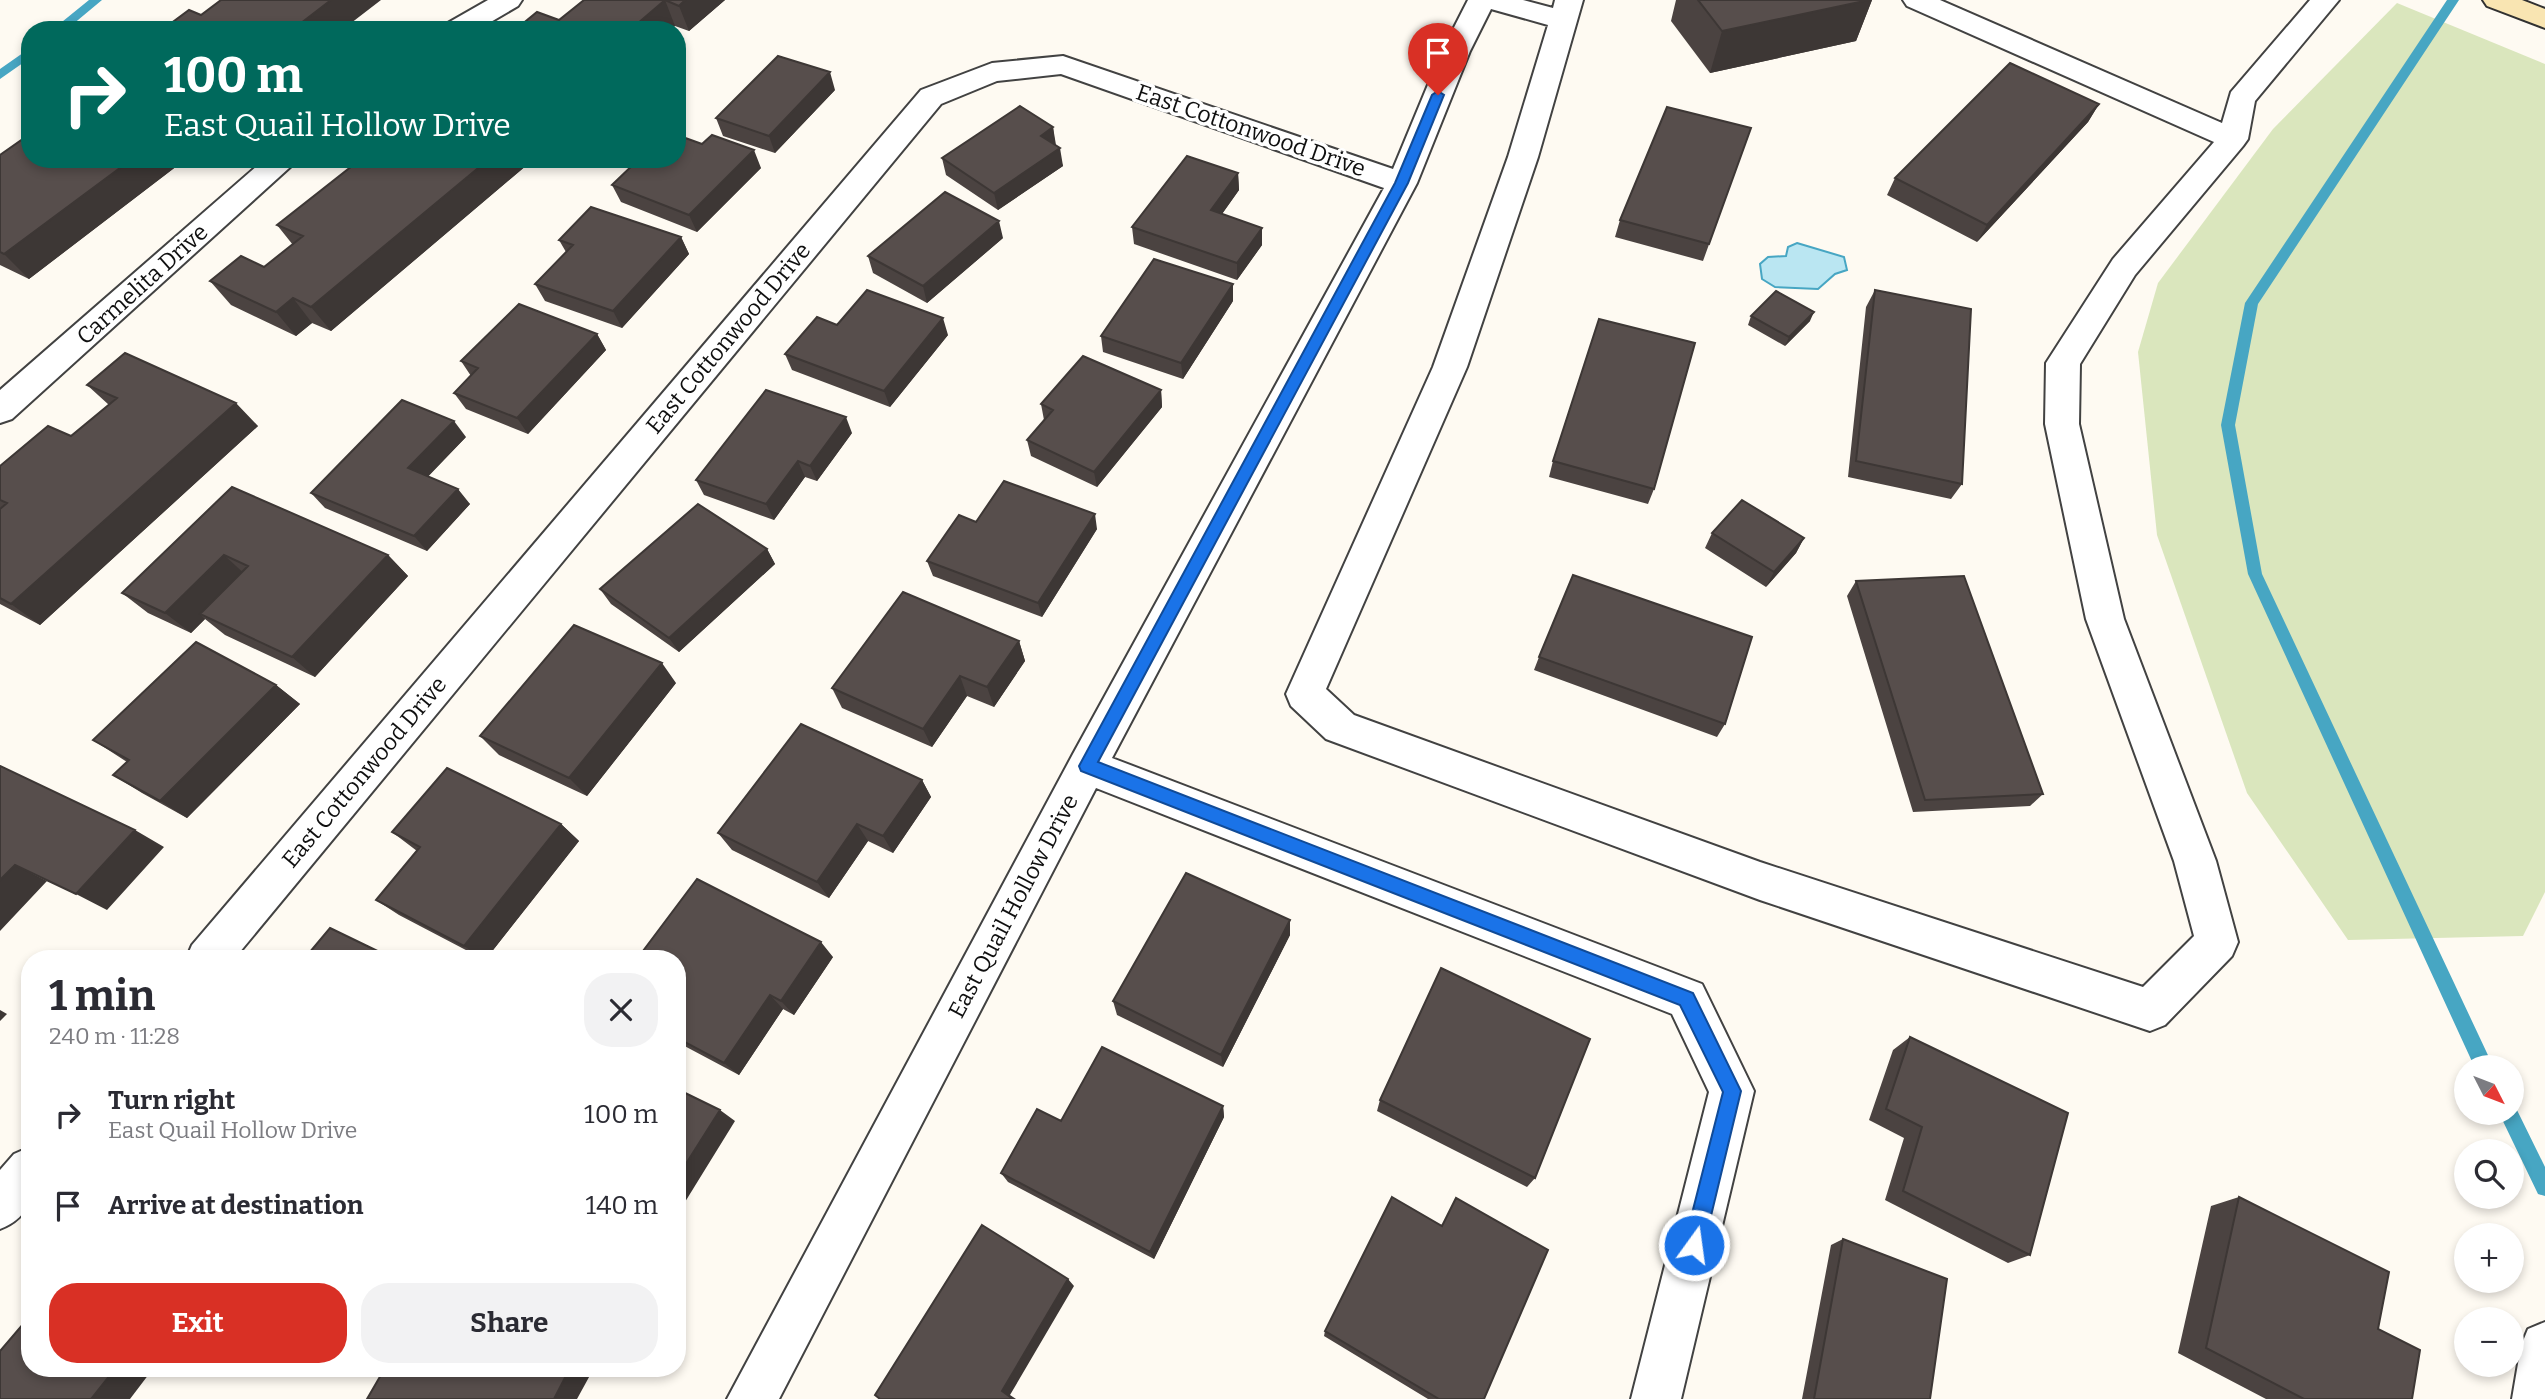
<!DOCTYPE html>
<meta charset="utf-8">
<style>
body{margin:0;font-family:Bitter,serif;background:#f2f2f3;color:#2b2b33;height:100vh;display:flex;flex-direction:column;font-size:26px;white-space:nowrap}
*{box-sizing:border-box;margin:0}
p{font-size:23px;color:#7c7c81}
.icon{flex:none;width:38px;height:38px;fill:none;stroke:currentColor;stroke-width:2;stroke-linecap:round;stroke-linejoin:round}
.map{position:relative;flex:1;overflow:hidden}
.sheet{position:absolute;left:21px;top:950px;width:665px;height:427px;display:flex;flex-direction:column;background:#fff;border-radius:28px;box-shadow:0 4px 10px #0003}
.sheet>*{flex:none}
.guide{position:absolute;left:21px;top:21px;width:665px;height:147px;border-radius:28px;box-shadow:0 4px 10px #0003;background:#00695c;color:#fff;overflow:hidden}
.needle{width:46px;rotate:132deg}
.controls{position:absolute;left:2454px;top:1055px;display:grid;gap:14px}
.controls a{display:grid;place-items:center;width:70px;height:70px;border-radius:50%;background:#fff;box-shadow:0 4px 10px #0003;font-size:35px}
.pin{position:absolute;display:grid;place-items:center;width:60px;height:60px;color:#fff;margin:-72px -30px;border-radius:50% 50% 50% 0;rotate:-45deg;box-shadow:0 0 7px #0007}
.pin .icon{rotate:45deg}
.me{position:absolute;width:77px;margin:-38px;rotate:14deg;stroke-linejoin:round;filter:drop-shadow(0 0 5px #0008)}
.turn{display:flex;align-items:center;gap:24px;height:147px;padding:0 28px;font-size:32px}
.turn .icon{width:91px;height:91px;stroke-width:2.5}
.turn b{display:block;font-size:49px;line-height:60px}
.round{display:grid;place-items:center;flex:none;width:74px;height:74px;border-radius:28px;background:#f2f2f3}
.headline{display:flex;align-items:center;justify-content:space-between;height:119px;padding:0 28px}
h1{font-size:42px;font-weight:700;line-height:52px}
.button{display:flex;gap:14px;margin-top:auto;padding:14px 28px}
.button a{flex:1;height:80px;border-radius:28px;background:#d93025;color:#fff;font-size:28px;font-weight:700;line-height:80px;text-align:center}
.button a+a{background:#f2f2f3;color:#2b2b33}
ul{padding:0;list-style:none}
li{display:flex;align-items:center;gap:21px;height:91px;padding:0 28px}
li div{flex:1}
li b{display:block;font-size:26px}
li em{font-style:normal}
.map>svg:first-child{display:block}
.green{fill:#dae6bd}
.water{fill:#bae6f2;stroke:#47a6c3;stroke-width:2}
.lines{fill:none;stroke-linecap:round;stroke-linejoin:round}
.stream{fill:#47a6c3;fill-rule:evenodd}
.minor-casing{stroke:#424242;stroke-width:4}
.secondary-casing{stroke:#313131;stroke-width:4}
.minor{fill:#fff;fill-rule:evenodd}
.secondary{fill:#f9e5b2;fill-rule:evenodd}
.wall{fill:#4b4341}
.shaded-wall{fill:#3d3735}
.building{fill:#574e4c;stroke:#3d3735;stroke-width:2}
.route{fill:#1a73e8;stroke:#114b97;stroke-width:2}
.labels{text-anchor:middle;stroke-width:7;stroke-linejoin:round;paint-order:stroke}
.street-label{font-size:23px;fill:#0f0f0f;stroke:#fff}
</style>
<div class="map">
<svg width="2545" height="1399" viewBox="0 0 2545 1399">
<rect width="100%" height="100%" fill="#fefaf2"/>
<path class="green" d="M2397,3l148,61v828l-22,44 -175,4 -101,-147 -90,-258 -19,-183 20,-69 115,-154z"/>
<path class="water" d="M1797,243l47,14 3,13 -12,4 -17,15 -43,-2 -13,-8 -2,-15 8,-7 18,-1 2,-9z"/>
<g class="lines">
<path class="stream" d="M89,0h13l-36,30h-14z
M2447,0h12l-201,304 -23,121 27,149 232,494h-19l-227,-494 -27,-149 24,-122z
M30,48v10l-30,21v-10z
M2511,1105l4,1 30,61v29l-7,-2 -39,-81h12z"/>
<defs>
<path id="minor" d="M488,0h34l-4,6 -41,24h-35l4,-6z
M1468,0h55l30,8 2,-8h28l-45,157 -71,210 -141,322 28,26 406,147 383,125 51,-51 -20,-75 -88,-242 -41,-195 1,-61 67,-104 101,-117 -307,-136 -4,-6h37l282,123 9,-31 79,-92h29l-84,101 -7,38 -5,7 -108,129 -55,89 -1,60 45,195 92,242 22,81 -6,14 -67,69 -15,6 -390,-131 -434,-161 -35,-33 -5,-12 147,-327 75,-210 40,-132 -57,-16 -21,42 -53,132 -305,575 590,226 52,107 -73,308h-50l78,-307 -37,-78 -576,-226 -317,611h-52l346,-645 311,-566 -323,-114 -64,7 -56,23 -707,855h-48l6,-14 729,-855 71,-27 71,-7 330,113 49,-118z
M265,159h34l-287,260 -12,4v-33z
M30,1147c0,37 10,66 -30,82v-59l14,-16z
M2545,1322v77h-33l9,-53 7,-17z"/>
<path id="secondary" d="M2483,0h39l23,9v19l-58,-22z"/>
</defs>
<use href="#minor" class="minor-casing"/>
<use href="#secondary" class="secondary-casing"/>
<use href="#minor" class="minor"/>
<use href="#secondary" class="secondary"/>
</g>
<path class="wall" d="M584,0h141l-36,31 -14,-5 -116,-6z
M1676,0h196l-16,41 -146,32 -39,-52z
M835,90l-60,63 -52,-17 -7,-18z
M2099,104l-11,18 -111,120 -90,-47 8,-17z
M1053,127l2,18 8,21 -65,44 -52,-35 -4,-17z
M1751,128l-48,133 -88,-24 5,-17z
M702,144l59,24 -64,64 -76,-30 -9,-17z
M0,155l30,4h156l-157,120 -29,-14z
M380,159h154l-203,172 -19,-8 -16,13 -65,-31 -21,-24 54,-14 29,-22 -16,-20z
M1238,173l1,17 -17,24 40,14v17l-25,35 -103,-36 -2,-17z
M681,237l8,17 -67,74 -77,-27 -10,-17 31,-32 -7,-12z
M1003,238l-76,65 -54,-30 -5,-17z
M1875,290l87,194 -11,15 -103,-22 18,-170z
M1233,301l-50,78 -80,-27 -2,-16z
M1751,316l59,5 -25,25 -37,-21z
M837,325l111,10 -58,72 -98,-37 -7,-16z
M597,334l9,16 -78,84 -62,-25 -12,-16 17,-17 -10,-15z
M87,385l171,41 -218,199 -40,-21v-138l71,-30 38,-31z
M1161,390l1,17 -65,80 -66,-31 -4,-16 17,-20 -3,-16z
M852,433l-35,48 -12,-4 -31,43 -70,-25 -8,-15z
M466,437l-38,39 42,28 -43,47 -102,-43 -14,-15z
M1553,461l101,28 -6,15 -99,-27z
M232,487l156,68 20,21 -93,101 -90,-42 -20,-16 -14,14 -43,-20 -26,-20z
M976,522l121,7 -55,88 -109,-41 -6,-15z
M1712,533l92,5 -8,15 -30,34 -61,-39z
M767,549l8,15 -96,88 -68,-48 -11,-15z
M1856,581l187,213 -13,12 -117,6 -66,-216z
M1019,641l6,20 -31,46 -27,-11 -35,51 -90,-39 -10,-20z
M1539,657l186,67 -8,13 -183,-67z
M676,683l-89,113 -88,-41 -19,-19z
M276,685l24,19 -113,114 -45,-25 -29,-18 14,-13 -34,-22z
M922,780l9,17 -38,56 -25,-12 -39,57 -97,-48 -14,-17z
M561,824l18,17 -93,118h-3l-84,-44 -23,-15 41,-49 -25,-19z
M1290,920v15l-67,132 -106,-52 -4,-14z
M833,957l-39,58 -11,-6 -44,66 -62,-33v-83z
M1910,1037l120,218 -22,8 -123,-63 19,-62 -35,-18 24,-70z
M1380,1100l155,78 -8,9 -150,-76z
M1223,1106l1,11 -70,142 -146,-77 -7,-9 60,-52z
M2239,1197l173,202h-146l-88,-46 33,-147z
M1456,1198l28,201h-56l-104,-63 1,-5 117,-105z
M1843,1239l87,160h-128l29,-154z"/>
<path class="shaded-wall" d="M331,0h50l-39,30h-50z
M665,0l10,26 -4,4h-41z
M685,0h40l-36,31 -10,-25z
M1869,0h3l-16,41 -146,32 12,-42z
M830,72l5,18 -60,63 -6,-17z
M2099,104l-11,18 -111,120 10,-17z
M1053,127l3,18 -12,8 -3,-17z
M1060,148l3,18 -65,44 -4,-17z
M754,150l7,18 -64,64 -8,-17z
M132,159h54l-157,120 -25,-25z
M489,159h45l-203,172 -20,-24z
M1238,173l1,17 -27,38 -1,-18z
M999,221l4,17 -76,65 -4,-17z
M1262,228v17l-25,35v-17z
M681,237l8,17 -67,74 -9,-17z
M1233,284v17l-50,78 -2,-16z
M293,298l19,25 -16,13 -20,-24z
M1814,312l-4,9 -25,25 4,-9z
M943,318l5,17 -58,72 -6,-16z
M597,334l9,16 -78,84 -11,-16z
M1161,390l1,17 -65,80 -3,-15z
M236,403l22,23 -218,199 -29,-21z
M846,417l6,16 -35,48 -7,-15z
M454,421l12,16 -45,47 -13,-16z
M798,461l7,16 -31,43 -8,-16z
M458,489l12,15 -43,47 -13,-15z
M1095,514l2,15 -55,88 -4,-14z
M1804,538l-8,15 -30,34 8,-15z
M767,549l8,15 -96,88 -10,-14z
M224,555l24,22 -48,37 5,5 -14,14 -26,-20z
M388,555l20,21 -93,101 -23,-20z
M1019,641l6,20 -31,46 -7,-20z
M662,663l14,20 -89,113 -18,-18z
M960,676l7,20 -35,51 -9,-18z
M276,685l24,19 -113,114 -27,-17z
M922,780l9,17 -38,56 -10,-17z
M561,824l18,17 -93,118h-3l-19,-13z
M857,824l11,17 -39,57 -12,-16z
M135,830l29,17 -57,63 -31,-16z
M15,865l32,16 -47,50v-51z
M1290,920v15l-67,132 -2,-12z
M821,942l12,15 -39,58 -13,-14z
M770,995l13,14 -44,66 -15,-12z
M0,1010l7,4 -7,7z
M1223,1106l1,11 -70,142 -4,-7z
M720,1110l15,11 -50,81 -8,-4v-20z
M1068,1279l6,7 -64,109 6,4h-3l-11,-8z
M112,1368h28l9,6 -19,25h-39z
M570,1368h24l-17,31h-23z"/>
<path class="building" d="M221,0h110l-39,30h-130l27,-20 12,5z
M584,0h101l-6,6 -14,-6 -35,30h-115l22,-18 22,8z
M1698,0h171l-147,31z
M778,56l52,16 -61,64 -53,-18z
M2010,63l89,41 -112,121 -92,-47z
M1020,106l33,21 -12,9 19,12 -66,45 -52,-35z
M1667,107l84,21 -42,116 -89,-24z
M30,134v25h102l-128,95 -4,-2v-97z
M677,135l25,9 10,-9 42,15 -65,65 -77,-30 27,-26h38z
M1187,156l51,17 -27,37 51,18 -25,35 -105,-36z
M361,159l13,5 6,-5h109l-178,148 -18,-9 -17,14 -66,-31 31,-25 23,11 39,-31 -26,-11z
M945,192l54,29 -76,65 -55,-30z
M591,207l90,30 -68,74 -78,-27 38,-39 -14,-5z
M1154,259l79,25 -52,79 -80,-27z
M867,290l76,28 -59,73 -99,-37 32,-37 20,8z
M1875,290l96,19 -9,175 -106,-23z
M1776,291l38,21 -25,25 -38,-21z
M519,304l78,30 -80,84 -63,-25 24,-25 -17,-7z
M1599,319l96,24 -41,146 -101,-28z
M125,353l111,50 -225,201 -11,-6v-89l7,-6 -7,-3v-34l48,-40 23,10 46,-38 -30,-13z
M1083,356l78,34 -67,82 -67,-32 26,-30 -12,-6z
M766,390l80,27 -36,49 -12,-5 -32,43 -70,-24z
M402,400l52,21 -46,47 50,21 -44,47 -103,-43z
M1004,481l91,33 -57,89 -111,-42 32,-46 17,7z
M232,487l156,68 -96,102 -92,-43 48,-48 -24,-11 -59,58 -43,-20z
M1742,500l62,38 -30,34 -62,-39z
M698,504l69,45 -98,89 -69,-49z
M1573,575l179,62 -27,87 -186,-67z
M1964,576l79,218 -118,6 -69,-219z
M903,592l116,49 -32,46 -27,-11 -37,53 -91,-41z
M574,625l88,38 -93,115 -89,-42z
M196,642l80,43 -116,116 -47,-26 16,-15 -36,-20z
M801,724l121,56 -39,56 -26,-12 -40,58 -99,-49z
M0,766l135,64 -59,64 -61,-29 -15,15z
M447,768l114,56 -97,122 -88,-46 44,-53 -28,-15z
M1186,873l104,47 -69,135 -108,-54z
M697,879l124,63 -40,59 -11,-6 -46,68 -47,-25v-79h-40z
M330,928l64,31h-90z
M1441,968l149,71 -55,139 -155,-78z
M1910,1037l158,76 -38,142 -127,-64 19,-64 -36,-18z
M1102,1047l121,59 -73,146 -149,-79 36,-64 24,12z
M677,1089l43,21 -43,68z
M1392,1197l50,29 14,-28 92,52 -64,149h-45l-114,-68z
M2239,1197l150,75 -11,57 42,21 -8,49h-108l-98,-51z
M982,1225l86,54 -66,112 11,8h-133l-5,-4z
M1843,1239l104,40 -17,120h-116z
M30,1316v52h82l2,2 -23,29h-91v-48z
M385,1368h185l-16,31h-187z"/>
<path class="route" d="M1438,91l6,4 -36,88 -310,579 595,231 48,98 -37,154 -3,7 -7,3 -7,-3 -3,-7 39,-153 -43,-87 -599,-234 -2,-5 316,-583 37,-88z"/>
<g class="labels">
<g class="street-label">
<text transform="translate(1251 130) rotate(19)" y="8">East Cottonwood Drive</text>
<text transform="translate(142 284) rotate(-42)" y="8">Carmelita Drive</text>
<text transform="translate(728 338) rotate(-50)" y="8">East Cottonwood Drive</text>
<text transform="translate(364 772) rotate(-50)" y="8">East Cottonwood Drive</text>
<text transform="translate(1013 906) rotate(-62)" y="8">East Quail Hollow Drive</text>
</g>
</g>
</svg>
<div class="controls">
<a><svg class="needle" viewBox="-14 -14 28 28"><path d="M0-13l5 13h-10z" fill="#e53935"/><path d="M0 13l5-13h-10z" fill="#7c7c81"/></svg></a>
<a><svg class="icon" aria-label="search" viewBox="0 0 24 24"><circle cx="10" cy="10" r="6"/><path d="M15 15l6 6"/></svg></a>
<a>+</a>
<a>−</a>
</div>
<div class="pin" style="left:1438px;top:95px;background:#d93025"><svg class="icon" aria-label="arrive" viewBox="0 0 24 24"><path d="M6 21V4h12l-3 4 3 4H6"/></svg></div>
<svg class="me" style="left:1694px;top:1245px" viewBox="-20 -20 40 40"><circle r="17" fill="#1a73e8" stroke="#fff" stroke-width="3"/><path d="M0-11L8 9 0 5-8 9z" fill="#fff"/></svg>
<div class="guide">
<div class="turn"><svg class="icon" aria-label="right" viewBox="0 0 24 24"><path d="M7 20v-9h11M14 6l5 5-5 5"/></svg><div><b>100 m</b>East Quail Hollow Drive</div></div>
</div>
<section class="sheet">
<div class="headline"><div><h1>1 min</h1><p>240 m · 11:28</p></div><a class="round"><svg class="icon" aria-label="close" viewBox="0 0 24 24"><path d="M6 6l12 12M18 6L6 18"/></svg></a></div>
<ul>
<li><svg class="icon" aria-label="right" viewBox="0 0 24 24"><path d="M7 20v-9h11M14 6l5 5-5 5"/></svg><div><b>Turn right</b><p>East Quail Hollow Drive</p></div><em>100 m</em></li>
<li><svg class="icon" aria-label="arrive" viewBox="0 0 24 24"><path d="M6 21V4h12l-3 4 3 4H6"/></svg><div><b>Arrive at destination</b></div><em>140 m</em></li>
</ul>
<div class="button"><a>Exit</a><a>Share</a></div>
</section>
</div>
